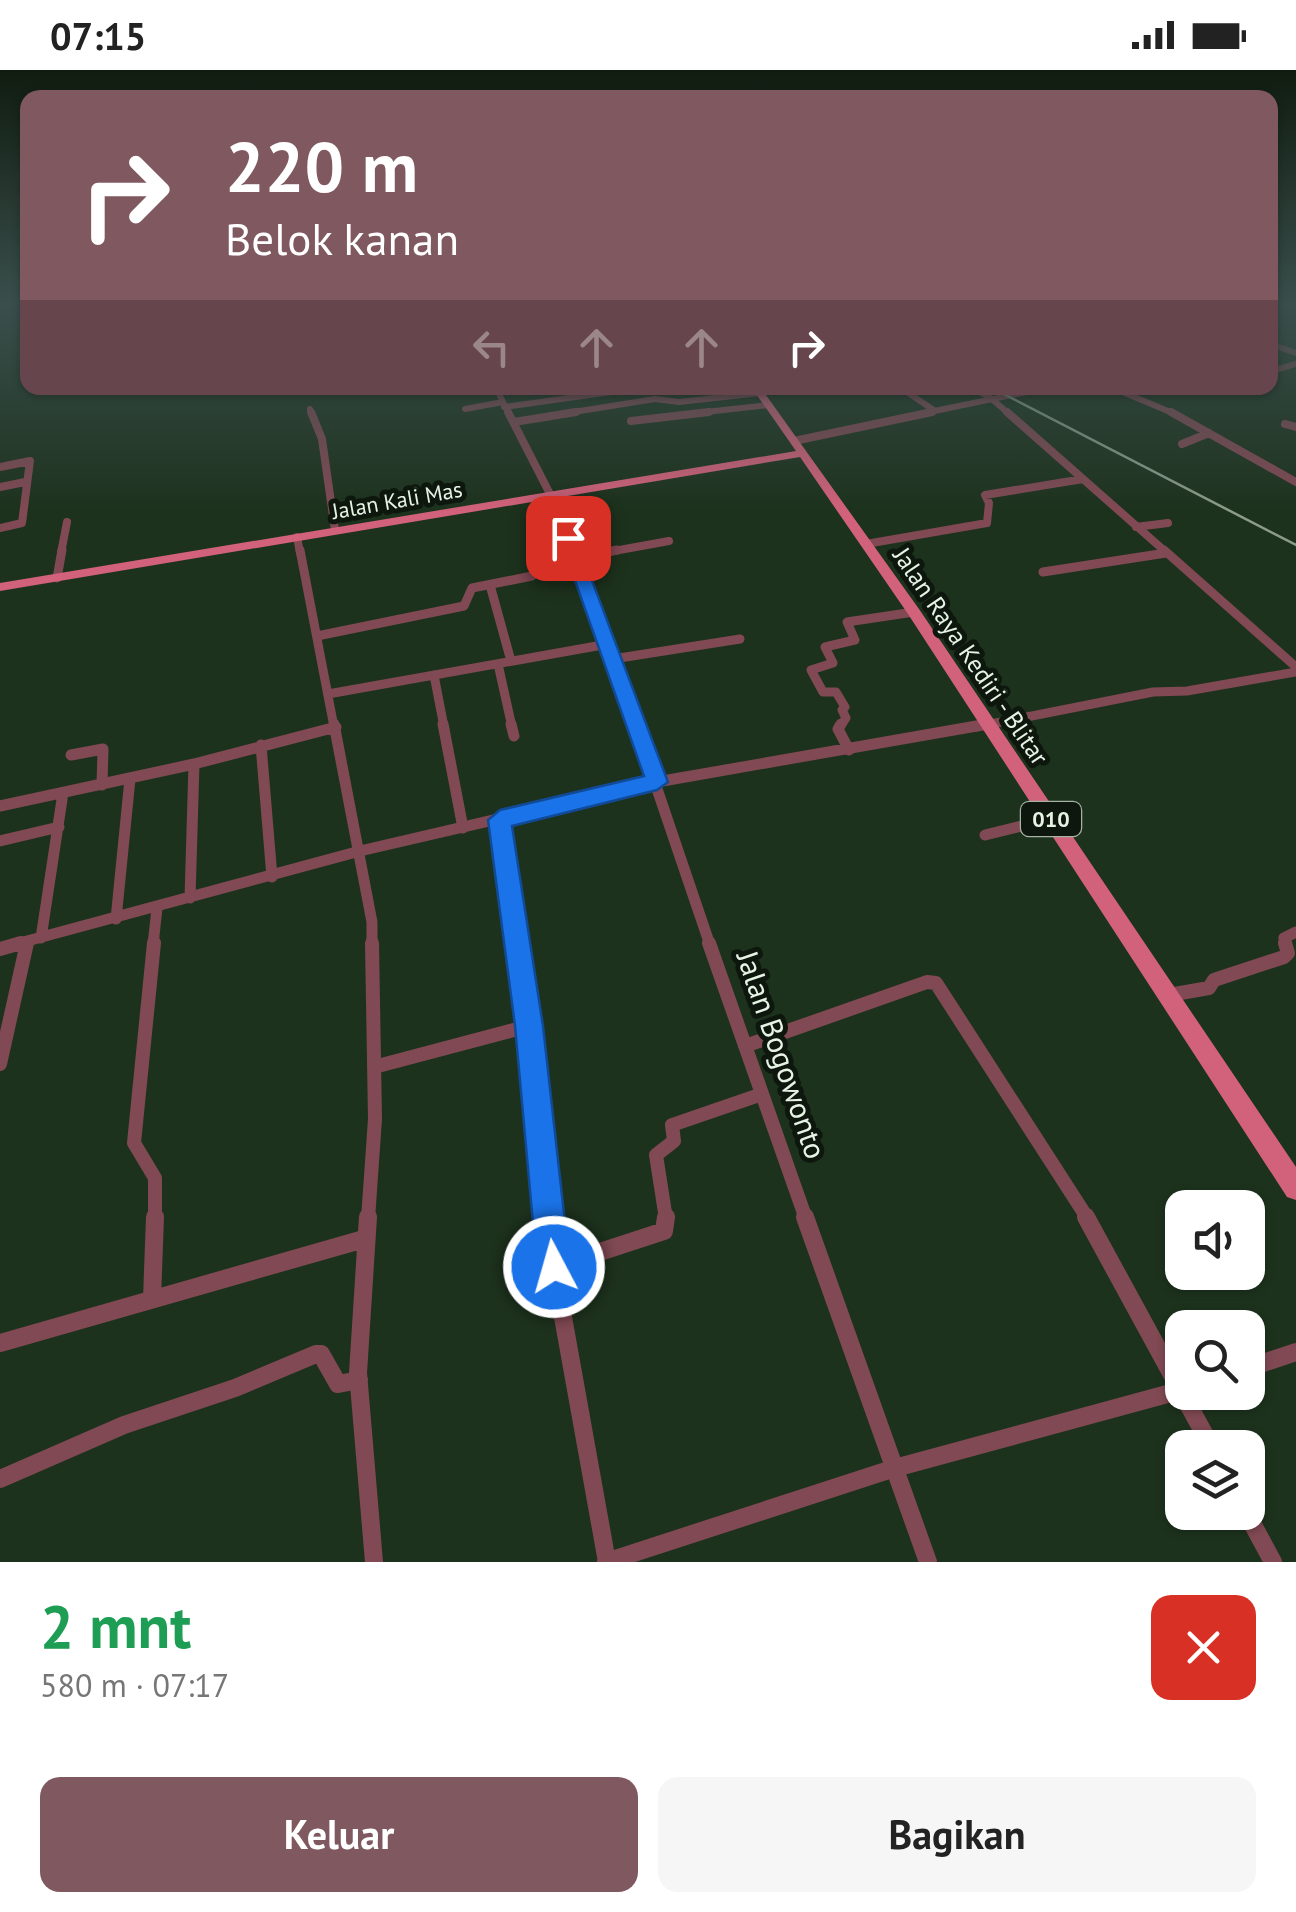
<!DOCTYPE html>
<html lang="id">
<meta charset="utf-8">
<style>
body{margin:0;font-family:"PT Sans",sans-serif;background:#f6f6f6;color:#222;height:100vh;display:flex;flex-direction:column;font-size:38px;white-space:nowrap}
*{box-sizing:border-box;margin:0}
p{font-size:32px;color:#767676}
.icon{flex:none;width:55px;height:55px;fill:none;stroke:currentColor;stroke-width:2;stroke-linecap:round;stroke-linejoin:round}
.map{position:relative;height:1492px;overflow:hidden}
.sheet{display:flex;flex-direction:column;background:#fff;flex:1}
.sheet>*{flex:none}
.hud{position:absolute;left:20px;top:20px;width:1258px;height:305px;border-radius:20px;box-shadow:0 2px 8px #0004;background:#805860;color:#fff;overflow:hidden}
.controls{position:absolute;left:1165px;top:1120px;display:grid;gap:20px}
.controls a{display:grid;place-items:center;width:100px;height:100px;border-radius:20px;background:#fff;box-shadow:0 2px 8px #0004;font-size:50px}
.pin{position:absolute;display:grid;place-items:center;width:85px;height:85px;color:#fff;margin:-42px;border-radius:20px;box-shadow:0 5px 15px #0006}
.me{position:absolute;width:110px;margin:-55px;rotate:354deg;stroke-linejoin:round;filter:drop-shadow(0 0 8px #0008)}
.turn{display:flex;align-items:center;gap:35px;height:210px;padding:0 40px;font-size:45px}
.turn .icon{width:130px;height:130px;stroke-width:2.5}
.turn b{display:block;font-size:70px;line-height:85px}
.lanes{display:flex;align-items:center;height:95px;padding:0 40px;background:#0003;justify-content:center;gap:50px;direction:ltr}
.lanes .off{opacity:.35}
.round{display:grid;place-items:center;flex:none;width:105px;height:105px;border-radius:20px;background:#f6f6f6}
.headline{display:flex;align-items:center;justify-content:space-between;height:170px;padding:0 40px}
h1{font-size:60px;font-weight:600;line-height:75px;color:#1e9e55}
.action{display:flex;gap:20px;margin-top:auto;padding:20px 40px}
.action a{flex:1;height:115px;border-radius:20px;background:#805860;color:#fff;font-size:40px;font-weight:600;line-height:115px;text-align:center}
.action a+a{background:#f6f6f6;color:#222}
.status{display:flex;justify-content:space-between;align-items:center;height:70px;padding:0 50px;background:#fff;direction:ltr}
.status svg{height:28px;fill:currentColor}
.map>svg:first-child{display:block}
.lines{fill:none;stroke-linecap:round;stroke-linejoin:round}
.minor-far5{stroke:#814954;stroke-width:6}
.minor-far4{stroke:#814954;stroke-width:8}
.minor-far3{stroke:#814954;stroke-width:9}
.minor-far2{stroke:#814954;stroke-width:11}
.minor-far1{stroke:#814954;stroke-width:14}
.minor{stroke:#814954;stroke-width:18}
.primary{fill:#d2617b;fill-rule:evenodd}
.rail{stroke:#8b9c8b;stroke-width:2.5}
.route{fill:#1a73e8;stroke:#114b97;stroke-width:2.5}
.labels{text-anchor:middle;stroke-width:10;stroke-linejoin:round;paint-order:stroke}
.far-street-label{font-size:22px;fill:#e6f4e6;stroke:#0e170e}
.shield{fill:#0e170e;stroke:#a5b2a5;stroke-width:2.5}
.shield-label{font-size:22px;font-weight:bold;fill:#e6f4e6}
.street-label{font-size:25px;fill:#e6f4e6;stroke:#0e170e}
.near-street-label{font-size:30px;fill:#e6f4e6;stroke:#0e170e}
</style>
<div class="status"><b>07:15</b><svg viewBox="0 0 49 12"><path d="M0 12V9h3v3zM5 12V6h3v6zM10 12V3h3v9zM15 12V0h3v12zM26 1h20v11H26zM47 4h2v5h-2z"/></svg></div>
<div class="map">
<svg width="1296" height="1492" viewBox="0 0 1296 1492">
<rect width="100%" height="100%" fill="#1d321d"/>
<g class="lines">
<path class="minor-far5" d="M1270,274l26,9
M1275,300l21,-6
M496,318l13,26
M901,318l34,23
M973,318l19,11
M1113,318l62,26
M454,319l10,-1
M992,329l17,15
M504,337l136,-19
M310,339l2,5
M465,339l38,-7
M561,344l94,-15 24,3 82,-9
M688,344l81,-9
M920,344l126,-26"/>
<path class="minor-far4" d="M311,342l11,27 13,91
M508,342l42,82 23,59
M1007,342l160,141
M1171,342l125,70
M631,351l78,-9
M514,352l62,-10
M1285,354l11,3
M794,371l138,-29
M1182,374l27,-11
M0,397l30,-6 -8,62 -22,5
M0,417l25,-5
M1136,457l32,-4
M297,467l3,16
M866,474l121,-21 2,-20 -4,-8 98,-16
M61,483l6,-31
M603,483l66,-12"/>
<path class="minor-far3" d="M300,480l34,177
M572,480l64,177
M1164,480l132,117
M576,488l41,-8
M1043,502l123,-19
M57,508l5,-28
M490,515l21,76
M317,566l147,-30 8,-18 60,-12 9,-8 36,-7
M613,589l127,-20
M498,594l14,63
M434,605l10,52
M328,624l280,-50
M840,657l6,-9 -4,-8 3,-3 -9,-15h-13l-12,-22 22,-7 -8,-16 30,-7 -8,-18 67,-10
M976,657l177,-35 34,-1 109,-19"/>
<path class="minor-far2" d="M334,654l38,198v23
M443,654l20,104
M511,654l3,12
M635,654l75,221
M841,654l-3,5 11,21
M261,675l11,132
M71,685l32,-6 -1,36
M0,736l194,-42 142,-37
M499,750l18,125
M985,765l65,-16
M0,771l59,-14
M190,828l4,-134
M116,849l14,-140
M41,868l22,-145
M13,875l14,-4
M26,875l1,-4 333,-90 297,-69 331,-58
M153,875l4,-37
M1286,875l-2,-7 12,-6"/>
<path class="minor-far1" d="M154,873l-20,200 21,35v41
M517,873l32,276
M709,873l97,276
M0,879l21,-6
M1169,925l40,-7 5,-8 70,-23 4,-4 -3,-10
M745,976l182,-64 9,1 152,236
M0,994l27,-121
M374,997l155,-41
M368,1149l7,-100 -3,-176
M666,1149l-10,-64 18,-14 -2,-16 90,-31"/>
<path class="minor" d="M368,1147l-10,156 16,189
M549,1147l5,50 53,295
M805,1147l123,345
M1086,1147l126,231
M554,1197l110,-36 2,-14
M152,1229l3,-82
M0,1273l364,-104
M1248,1298l48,-16
M0,1409l124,-54 111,-37 81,-34h5l17,30 21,-4
M1246,1442l27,50
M606,1492l289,-94 287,-78"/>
<path class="primary" d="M752,318h9l158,221 377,558v33l-9,-3 -379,-583 -108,-157 -800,134v-8l796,-132z"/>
<path class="rail" d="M992,318l304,157"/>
</g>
<linearGradient id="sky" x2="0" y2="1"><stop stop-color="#101c10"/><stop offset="0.53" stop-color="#3a4f4c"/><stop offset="1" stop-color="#3a4f4c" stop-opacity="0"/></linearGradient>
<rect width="1296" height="442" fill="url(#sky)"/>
<path class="route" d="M568,463l8,5 92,244 -11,8 -145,36 31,200 27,241 -5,12 -11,5 -12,-5 -5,-12 -22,-241 -27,-206 12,-10 144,-34 -84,-238z"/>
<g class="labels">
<g class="far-street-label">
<text transform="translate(397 430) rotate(-10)" y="8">Jalan Kali Mas</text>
</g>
<rect class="shield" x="1021" y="732" width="60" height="34" rx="8"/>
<g class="shield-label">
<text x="1051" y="757">010</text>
</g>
<g class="street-label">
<text transform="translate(971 586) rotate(56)" y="9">Jalan Raya Kediri - Blitar</text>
</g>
<g class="near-street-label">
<text transform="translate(781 985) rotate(71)" y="10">Jalan Bogowonto</text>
</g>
</g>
</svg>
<div class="controls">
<a><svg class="icon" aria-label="sound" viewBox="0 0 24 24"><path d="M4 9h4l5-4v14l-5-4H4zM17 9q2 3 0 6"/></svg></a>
<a><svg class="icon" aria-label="search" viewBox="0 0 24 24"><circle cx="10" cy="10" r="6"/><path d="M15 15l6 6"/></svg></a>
<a><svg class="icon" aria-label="layers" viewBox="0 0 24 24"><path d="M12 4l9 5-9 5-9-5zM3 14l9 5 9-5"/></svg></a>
</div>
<div class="pin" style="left:568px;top:468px;background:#d93025"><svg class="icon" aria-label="arrive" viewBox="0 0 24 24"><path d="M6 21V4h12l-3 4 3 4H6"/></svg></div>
<svg class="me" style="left:554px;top:1197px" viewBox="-20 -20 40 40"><circle r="17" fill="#1a73e8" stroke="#fff" stroke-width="3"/><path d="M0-11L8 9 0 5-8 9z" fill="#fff"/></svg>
<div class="hud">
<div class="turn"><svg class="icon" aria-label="right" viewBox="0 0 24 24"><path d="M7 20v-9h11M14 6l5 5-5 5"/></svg><div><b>220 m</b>Belok kanan</div></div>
<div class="lanes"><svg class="icon off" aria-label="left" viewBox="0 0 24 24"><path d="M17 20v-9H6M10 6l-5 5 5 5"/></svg><svg class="icon off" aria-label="ahead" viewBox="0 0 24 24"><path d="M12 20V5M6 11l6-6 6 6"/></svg><svg class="icon off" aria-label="ahead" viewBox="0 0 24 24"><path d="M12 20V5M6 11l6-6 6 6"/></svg><svg class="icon" aria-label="right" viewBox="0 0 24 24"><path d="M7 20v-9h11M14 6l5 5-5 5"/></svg></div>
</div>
</div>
<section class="sheet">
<div class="headline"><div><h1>2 mnt</h1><p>580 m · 07:17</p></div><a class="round" style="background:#d93025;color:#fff"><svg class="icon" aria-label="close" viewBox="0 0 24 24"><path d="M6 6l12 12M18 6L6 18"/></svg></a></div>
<div class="action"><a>Keluar</a><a>Bagikan</a></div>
</section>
